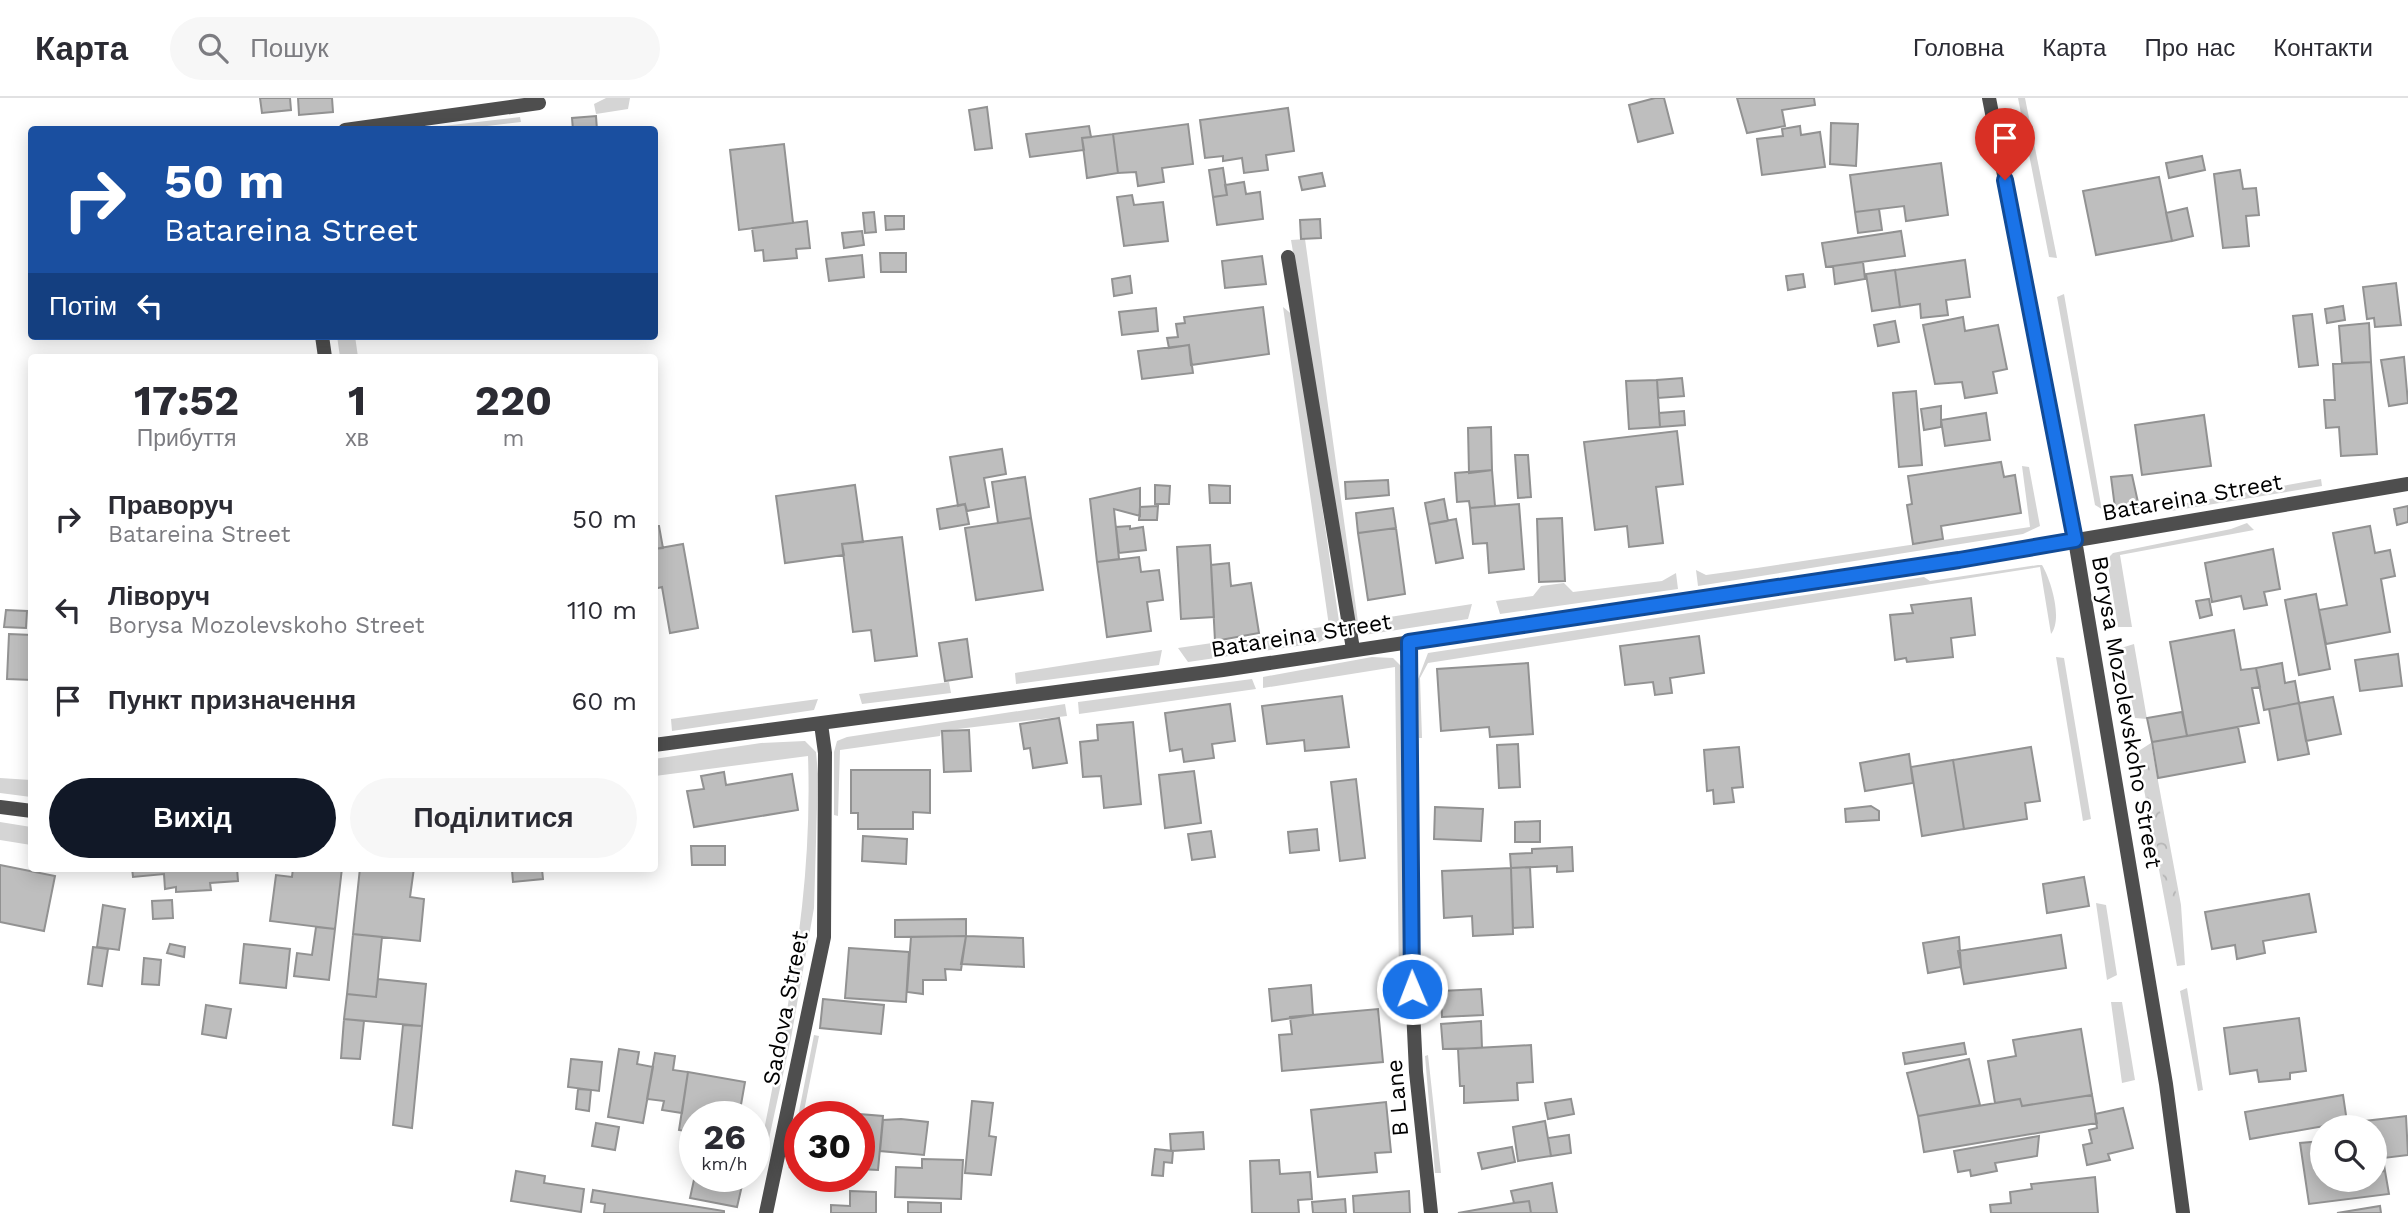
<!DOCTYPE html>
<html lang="uk">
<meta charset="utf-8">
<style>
body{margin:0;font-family:"Work Sans",sans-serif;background:#f7f7f7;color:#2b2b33;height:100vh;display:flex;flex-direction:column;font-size:26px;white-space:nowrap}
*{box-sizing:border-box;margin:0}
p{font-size:23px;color:#7c7c81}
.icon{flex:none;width:38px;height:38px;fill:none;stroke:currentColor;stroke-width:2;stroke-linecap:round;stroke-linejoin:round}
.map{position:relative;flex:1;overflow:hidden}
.panel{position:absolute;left:28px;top:256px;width:630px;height:518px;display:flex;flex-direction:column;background:#fff;border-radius:7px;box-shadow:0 4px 18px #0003}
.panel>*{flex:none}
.banner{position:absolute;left:28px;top:28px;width:630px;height:214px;border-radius:7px;box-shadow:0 4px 18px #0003;background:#1a4fa0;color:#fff;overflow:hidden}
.fabs{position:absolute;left:2310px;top:1017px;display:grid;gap:14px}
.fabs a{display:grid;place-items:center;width:77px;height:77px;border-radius:50%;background:#fff;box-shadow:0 4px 18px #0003;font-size:35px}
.speed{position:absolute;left:679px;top:1003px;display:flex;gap:14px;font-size:35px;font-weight:700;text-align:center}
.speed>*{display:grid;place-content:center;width:91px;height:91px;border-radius:50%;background:#fff;box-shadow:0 4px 18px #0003;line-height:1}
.speed small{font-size:18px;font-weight:400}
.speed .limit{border:10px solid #d22;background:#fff;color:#111}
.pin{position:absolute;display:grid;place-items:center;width:60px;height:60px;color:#fff;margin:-72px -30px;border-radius:50% 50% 50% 0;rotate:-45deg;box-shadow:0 0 7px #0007}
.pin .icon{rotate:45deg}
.me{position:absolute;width:77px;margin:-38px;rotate:359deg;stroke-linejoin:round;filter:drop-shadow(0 0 5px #0008)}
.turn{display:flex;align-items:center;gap:24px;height:147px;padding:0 21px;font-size:32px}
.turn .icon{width:91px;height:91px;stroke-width:2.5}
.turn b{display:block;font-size:49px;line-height:60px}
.then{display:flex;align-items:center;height:66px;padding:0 21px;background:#0003;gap:14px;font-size:26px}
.eta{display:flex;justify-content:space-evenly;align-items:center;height:119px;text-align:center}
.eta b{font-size:42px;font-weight:700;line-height:49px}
.action{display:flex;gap:14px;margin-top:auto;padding:14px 21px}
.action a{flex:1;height:80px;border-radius:42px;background:#111827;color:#fff;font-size:28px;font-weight:700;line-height:80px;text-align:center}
.action a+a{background:#f7f7f7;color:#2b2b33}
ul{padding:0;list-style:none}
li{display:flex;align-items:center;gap:21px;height:91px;padding:0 21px}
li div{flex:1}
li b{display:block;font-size:26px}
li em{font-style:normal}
header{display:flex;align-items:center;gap:42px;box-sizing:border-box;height:98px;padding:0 35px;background:#fff;border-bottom:2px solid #e1e1e2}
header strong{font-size:33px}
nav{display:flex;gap:38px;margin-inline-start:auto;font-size:24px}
.search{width:490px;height:63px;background:#f7f7f7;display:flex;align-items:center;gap:18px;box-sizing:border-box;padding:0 24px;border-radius:38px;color:#7c7c81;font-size:26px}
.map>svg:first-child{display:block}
.grass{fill:#d5d5d5}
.forest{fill:url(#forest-crowns)}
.building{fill:#bebebe;stroke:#929292;stroke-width:2}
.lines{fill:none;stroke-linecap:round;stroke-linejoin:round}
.service{stroke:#4e4e4e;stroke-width:14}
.minor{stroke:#4e4e4e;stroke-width:14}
.route-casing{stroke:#114b97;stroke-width:18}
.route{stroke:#1a73e8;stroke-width:12}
.labels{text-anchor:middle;stroke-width:5;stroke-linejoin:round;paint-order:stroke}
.street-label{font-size:23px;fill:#000;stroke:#fff}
</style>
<header>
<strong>Карта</strong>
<div class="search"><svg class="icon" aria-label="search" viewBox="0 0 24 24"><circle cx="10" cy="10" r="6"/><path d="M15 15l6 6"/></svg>Пошук</div>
<nav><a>Головна</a><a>Карта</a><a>Про нас</a><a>Контакти</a></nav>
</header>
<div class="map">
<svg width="2408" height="1115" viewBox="0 0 2408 1115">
<defs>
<pattern id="forest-crowns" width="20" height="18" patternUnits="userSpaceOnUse" patternTransform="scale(1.75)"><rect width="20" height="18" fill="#d5d5d5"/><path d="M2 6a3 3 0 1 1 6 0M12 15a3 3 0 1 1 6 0" fill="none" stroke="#b5b5b5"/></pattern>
</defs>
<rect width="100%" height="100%" fill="#fff"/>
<path class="grass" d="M606,0h24l-2,11 -32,5 -2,-10z
M2018,0h7l32,160 -8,-1z
M520,19l1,5 -59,7h-45z
M1305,141l53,383 114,-18 -4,15 -104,16 -9,-10 -64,-385z
M2064,196l37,211 4,6 -10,-6 -38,-208z
M1283,209l11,9 46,312 -2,4 -20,11 -130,19 -10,-14 151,-22z
M337,238h18l3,21h-18z
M2022,368l7,1 11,59 -17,8 -325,52 -2,-16 10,5 51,-7 273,-41z
M2321,381l1,7 -151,25 -1,-5z
M2247,425l7,7 -134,25 12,72h-14l-11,-68 6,-6 118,-24z
M2038,467h4c9,15 21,54 9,69l-11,-67 -612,96 -8,15 2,60h-3l-1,-59 10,-26 496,-76 6,4z
M1676,475l2,16 -178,25 -4,-13 37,-5 8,-10 23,-3 9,9 89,-11z
M2134,546l13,75 -12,-1 -14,-70z
M1162,552l-3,15 -143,19 -1,-11z
M1372,559l21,1 8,8 3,310 -5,3 -4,-312 -132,21v-11z
M2056,559l8,1 27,161 -8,2z
M1252,581l4,10 -177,25 -1,-12z
M949,584l2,11 -89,11 -3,-10z
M818,601l-4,11 -142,21 -1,-12z
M1065,606l2,12 -126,15 -1,5 -100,14 -2,66 -4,-1v-63l3,-11 10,-4z
M805,643l11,11 2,22 -4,134 -23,130 -28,128 -6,-1c28,-141 56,-264 51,-409l-153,20 -1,-17 107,-16z
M2151,645l30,162 4,60 -8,1 -40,-214z
M0,680l31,2v17l-31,-4z
M0,724l31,5v18l-31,-5z
M2096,805l10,2 11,70 -10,5z
M2187,890l16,102 -5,1 -18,-100z
M2111,904h11l13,78 -13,3z
M814,937l5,1 -16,80h-3l-8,53 -4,-1z
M1428,957l13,118h-6l-10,-117z"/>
<path class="forest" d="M2148,652l31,158 -4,11 -4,-1 -31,-160z"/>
<path class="building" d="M260,0h30l1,12 -29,3z
M298,0h34l1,14 -34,3z
M1655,0h9l9,35 -35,9 -9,-37z
M1737,0h77l1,7 -33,5 3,16 -38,7z
M987,9l5,41 -17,2 -6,-40z
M1288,10l6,43 -28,4 2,15 -24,3 -2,-15 -19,3v-5l-18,2 -5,-38z
M596,18l1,14h-24l-1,-12z
M1831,25l27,1 -2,42 -26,-2z
M1188,26l5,40 -31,4 2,14 -26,4 -2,-14 -18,1 -5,-39z
M1089,28l2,11 -9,1 2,12 -54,7 -4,-23z
M1800,28l1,9 19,-3 5,35 -63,8 -5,-36 26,-3 -1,-7z
M1113,36l5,39 -31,5 -5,-40z
M784,46l9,79 -54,7 -9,-80z
M2202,58l3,14 -36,8 -3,-15z
M1941,65l7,52 -42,6 -2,-15 -49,6 -5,-37z
M1223,70l4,27 -14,2 -4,-27z
M2240,72l3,19 13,-1 3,27 -13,1 3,30 -26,2 -9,-74z
M1322,75l3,13 -23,4 -3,-13z
M2159,79l13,64 -76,14 -13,-64z
M1244,84l2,12 14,-2 3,27 -46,6 -4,-28 14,-2 -2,-10z
M1132,97l2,10 29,-3 5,39 -44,5 -7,-49z
M2187,110l6,28 -21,5 -6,-28z
M1879,111l3,21 -24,3 -3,-21z
M874,114l2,20 -11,1 -2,-20z
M885,118h19v13l-18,1z
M1320,121l1,19 -20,1 -1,-19z
M807,123l3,27 -14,1 1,9 -33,3 -1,-11 -8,1 -3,-23z
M862,133l2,14 -20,3 -2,-15z
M1901,133l4,25 -79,11 -4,-24z
M880,155h26v19h-25z
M862,157l2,22 -35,4 -3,-22z
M1262,158l4,28 -41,4 -3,-27z
M1965,162l5,37 -24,3 2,15 -27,3 -1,-14 -20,3 -5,-37z
M1863,164l2,17 -30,5 -2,-18z
M1895,172l5,37 -28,4 -6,-37z
M1803,176l2,13 -17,3 -2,-14z
M1130,178l2,17 -18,3 -2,-17z
M2396,185l5,42 -26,2 -1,-9 -7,1 -4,-32z
M2343,208l2,14 -18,3 -2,-14z
M1263,209l6,47 -78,11 -2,-20 -20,3 -2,-10 11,-1 -2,-13 9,-1 -1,-6z
M1156,210l2,23 -36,4 -3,-23z
M2312,216l6,51 -19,2 -6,-51z
M1963,219l2,14 33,-6 9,44 -14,3 4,21 -32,5 -3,-16 -27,2 -12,-59z
M1895,223l4,21 -21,4 -4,-21z
M2369,225l2,39 -29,1 -3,-37z
M1189,247l4,28 -51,6 -4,-28z
M2404,259l4,46 -19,3 -8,-46z
M2371,264l6,92 -36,2 -2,-29 -13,1 -2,-28h11l-2,-36z
M1682,280l2,18 -26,2 -1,-18z
M1657,282l3,47 -31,2 -3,-48z
M1916,293l6,74 -23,2 -6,-74z
M1941,308v21l-17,3 -3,-21z
M1684,313l1,14 -25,2 -1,-14z
M1986,315l4,27 -45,6 -4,-26z
M2204,317l7,51 -69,9 -7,-50z
M1491,329l1,43 -23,3 -1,-45z
M1677,333l6,53 -27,3 7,56 -34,4 -2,-21 -32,4 -11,-88z
M1002,351l4,25 -22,4 5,29 -22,4 -2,-7 -7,2 -8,-49z
M1515,357h13l3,42 -13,1z
M2001,364l3,15 11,-2 6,38 -80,13 2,13 -30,5 -6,-39 5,-1 -4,-28z
M1492,372l3,36 -25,2 -1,-7 -12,1 -2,-29z
M2132,377l7,32 -24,1 -4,-31z
M1025,379l6,41 -33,5 -6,-41z
M1388,382l1,15 -43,4 -1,-17z
M855,387l8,57 -21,2 2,11 -59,8 -9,-67z
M1155,387l15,1 -1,18h-14z
M1209,387l21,1v17h-20z
M1140,390v28l-26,-7 5,50 -22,3 -7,-63z
M1444,401l4,22 -19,3 -4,-21z
M965,406l4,20 -29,5 -3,-20z
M1519,406l5,65 -35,4 -2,-30 -14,1 -3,-36z
M1158,408l-1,14h-18l1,-13z
M2408,408v16l-11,3 -3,-16z
M1393,410l3,20 -38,5 -2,-20z
M1031,420l12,72 -67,10 -11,-72z
M1562,420l3,63 -26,1 -2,-63z
M1456,421l7,39 -27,5 -7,-39z
M654,428h5l4,22 -9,1z
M1130,428v3l13,-2 3,23 -27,3 -3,-26z
M2370,428l5,27 15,-3 5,26 -14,3 9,53 -64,12 -7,-34 28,-5 -14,-72z
M1396,430l9,66 -37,6 -10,-67z
M902,439l15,119 -42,5 -4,-31 -18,2 -11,-88z
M683,446l15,84 -28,5 -8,-46 -8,2v-40z
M1210,447l4,72 -33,2 -4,-72z
M2273,451l7,40 -16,3 3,13 -23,4 -3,-13 -29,6 -7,-39z
M1139,459l2,15 18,-2 4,30 -16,2 4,29 -44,6 -10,-75z
M1229,465l2,23 20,-3 8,50 -44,8 -4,-76z
M2316,496l14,75 -31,6 -14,-75z
M1971,500l4,37 -24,3 2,19 -46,5 -1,-4 -11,2 -5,-45 23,-2 -2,-8z
M2209,501l3,16 -12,3 -4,-17z
M6,512l21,1 -1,17 -22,-1z
M2234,532l7,40 15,-2 4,19 -8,1 7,35 -72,13 -17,-94z
M9,536l23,1v45l-25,-1z
M1699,538l5,37 -34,5 2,15 -17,2 -2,-13 -28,3 -5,-39z
M967,541l5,38 -27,4 -6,-38z
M2398,556l4,32 -42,5 -5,-31z
M1528,565l5,71 -43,3 -1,-10 -48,4 -4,-62z
M2282,565l3,20 10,-2 4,22 -35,7 -8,-42z
M1342,598l7,51 -44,4 -1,-11 -37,4 -5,-38z
M2333,599l8,37 -35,7 -7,-38z
M2299,605l10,51 -31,6 -9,-51z
M1230,606l5,37 -23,3 2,14 -30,4 -2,-13 -12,2 -5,-38z
M2182,614l5,24 -35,6 -5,-24z
M1059,620l8,45 -34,5 -3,-20 -6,1 -4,-25z
M1133,624l8,82 -37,4 -3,-32 -18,1 -3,-35 18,-2 -1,-15z
M2238,629l7,35 -87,16 -6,-36z
M969,632l2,41 -27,1 -2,-41z
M1518,646l2,43 -21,1 -2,-43z
M1739,649l4,40 -11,1 2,14 -20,2 -1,-14 -6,1 -3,-41z
M2031,649l9,54 -15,2 2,16 -63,10 -11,-69z
M1909,656l4,29 -48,8 -5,-28z
M1953,662l11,69 -42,7 -11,-69z
M851,672h79v43l-17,-1v17h-55v-16h-7z
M1194,673l7,52 -36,5 -6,-53z
M724,674l2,13 66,-11 6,36 -104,17 -7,-36 17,-2 -3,-13z
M1356,681l9,79 -25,3 -9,-79z
M1871,708l8,5v9l-33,2 -1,-13z
M1435,709l48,2 -2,32 -47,-2z
M1540,723v21h-25v-20z
M1317,731l2,21 -29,3 -2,-21z
M1211,733l4,26 -23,3 -4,-26z
M863,738l44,3 -1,25 -44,-3z
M691,748h34v19h-33z
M1572,749l1,24 -16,1v-6l-46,2 -1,-14 22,-1v-4z
M0,767l55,11 -11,55 -44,-9z
M1530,769l3,60 -20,1 -2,-60z
M132,770h105l1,13 -28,2 1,7 -35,2v-5l-11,2 -1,-15 -31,3z
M293,770h49l-7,61 -65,-8 6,-46 16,2z
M360,770h54l-4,29 14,2 -4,42 -67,-7z
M502,770h53l-13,1 1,10 -30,3 -1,-12 -10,1z
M1511,770l2,66 -40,2 -1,-20 -28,2 -2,-47z
M2084,779l5,29 -42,7 -4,-29z
M2309,796l7,38 -53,9 2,12 -28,6 -2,-14 -23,4 -7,-37z
M172,802l1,18 -20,1 -1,-18z
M103,807l22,4 -6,41 -22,-3z
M966,821v17l-71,1v-17z
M316,829l19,2 -6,51 -35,-4 3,-23 15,2z
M353,836l29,3 -6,60 -29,-3z
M2061,837l5,33 -102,16 -6,-33z
M966,838l57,2 1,29 -63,-3z
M966,838l-5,34 -16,-1 1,11h-23v14l-16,-2 4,-55z
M1959,839l2,30 -33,6 -5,-30z
M170,846l15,3 -1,10 -17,-4z
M244,846l46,5 -4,39 -46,-5z
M93,849l15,2 -6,37 -14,-2z
M849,850l60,4 -3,50 -61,-4z
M144,860l17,2 -2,25 -17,-1z
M378,881l48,5 -4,42 -78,-7 3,-25 29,3z
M1311,887l2,30 -41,6 -3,-32z
M1481,891l2,26 -41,2 -1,-26z
M823,901l61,6 -3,29 -61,-6z
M206,907l25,4 -5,29 -24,-4z
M1378,911l5,53 -101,9 -3,-36 13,-1 -2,-17z
M2299,920l7,53 -16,2v6l-31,3 -2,-12 -27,4 -6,-46z
M344,921l20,2 -4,38 -19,-1z
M1481,923l1,27 -39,1 -2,-25z
M403,927l19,1 -10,102 -19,-3z
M2081,931l11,66 -70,11 -2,-7 -25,4 -7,-42 28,-5 -3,-16z
M1964,945l2,11 -61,10 -2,-11z
M1531,947l2,37 -16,1 1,17 -54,3v-17h-4l-2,-37z
M619,951l20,3 -2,12 16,3 -10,56 -35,-6z
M655,955l20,3 -2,14 15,2 -6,41 -20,-3 2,-9 -17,-2z
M571,961l31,3 -3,29 -31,-4z
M1969,961l11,46 -62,11 -11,-43z
M688,974l57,10 -6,34h-44v17l-16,-3z
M578,991l13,1 -2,21 -13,-2z
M2092,997l5,28 -173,29 -6,-36 102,-17 2,7z
M2343,997l4,27 -97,17 -5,-27z
M1571,1001l3,15 -26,5 -3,-16z
M972,1003l21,2 -4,33 7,1 -5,38 -26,-2z
M1386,1004l5,50 -16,1 2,19 -59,5 -7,-67z
M2123,1010l10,40 -25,6 2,6 -23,5 -4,-20 9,-2 -3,-13 8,-2 -2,-14z
M822,1013l61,5 -5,54 -19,-1v-53h-38z
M2406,1018l2,39 -25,3 2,13 -10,1v-45h-10v-6z
M901,1021l27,3 -4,33 -44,-4 3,-31z
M1545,1023l6,35 -33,5 -5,-34z
M596,1025l23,4 -4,23 -23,-4z
M1203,1034l1,17 -33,2 -1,-17z
M1569,1037l2,18 -20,3 -3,-18z
M2039,1038l-2,20 -42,7 2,8 -26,5 -1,-6 -12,2 -4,-21z
M2322,1043v39h53v-8l10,-1 4,23 -80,10 -9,-61z
M1512,1049l3,15 -33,7 -4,-16z
M1155,1051l18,2 -1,12 -8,-1 -1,14 -11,-1z
M922,1061l41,1 -2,39 -66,-2 1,-30 26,1z
M1279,1062l1,14 30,-2 2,27 -14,1 1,13h-47l-2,-52z
M516,1073l29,5 -1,7 40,6 -3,23 -70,-11z
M695,1077l48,6 -6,26 -47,-9z
M2095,1079l3,36h-107l-1,-8 21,-2 -1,-11 22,-3 -1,-5z
M1552,1085l5,30h-26l-2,-12 -15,2 -3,-12z
M593,1092l131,21v2h-120l1,-9 -14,-2z
M850,1093l26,1v21h-45v-8l19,1z
M1409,1093l1,22h-56l-1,-17z
M1345,1101l1,14h-33l-1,-11z
M1529,1103l2,12h-73l56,-10z
M908,1104l33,1v10h-33z
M2380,1108l1,7h-44z"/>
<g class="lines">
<path class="service" d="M345,32l194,-27
M1288,159l65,392
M322,238l3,21"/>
<path class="minor" d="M1989,0l86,442 91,544 17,129
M1409,544l3,346 4,84 15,141
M654,647l569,-75 736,-110 449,-76
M0,709l32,4
M766,1115l58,-276 1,-184 -4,-29"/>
</g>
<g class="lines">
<defs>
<path id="route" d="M1412,891l-3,-347 550,-82 116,-20 -70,-360"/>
</defs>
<use href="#route" class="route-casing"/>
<use href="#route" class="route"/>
</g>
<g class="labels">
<g class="street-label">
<text transform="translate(2192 399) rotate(-10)" y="8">Batareina Street</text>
<text transform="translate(1301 537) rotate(-9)" y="8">Batareina Street</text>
<text transform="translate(2127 614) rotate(80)" y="8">Borysa Mozolevskoho Street</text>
<text transform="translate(785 910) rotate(-79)" y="8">Sadova Street</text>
<text transform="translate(1397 1000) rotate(-95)" y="8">B Lane</text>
</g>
</g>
</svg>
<div class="fabs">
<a><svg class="icon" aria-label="search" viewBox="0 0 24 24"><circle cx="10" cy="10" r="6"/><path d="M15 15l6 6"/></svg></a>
</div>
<div class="speed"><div>26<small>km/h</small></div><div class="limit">30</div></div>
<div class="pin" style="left:2005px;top:82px;background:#d93025"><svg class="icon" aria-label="arrive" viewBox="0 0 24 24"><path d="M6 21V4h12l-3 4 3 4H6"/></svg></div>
<svg class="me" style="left:1412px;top:891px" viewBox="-20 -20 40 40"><circle r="17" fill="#1a73e8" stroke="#fff" stroke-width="3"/><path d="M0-11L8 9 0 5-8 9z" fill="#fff"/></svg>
<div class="banner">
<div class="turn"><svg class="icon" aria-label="right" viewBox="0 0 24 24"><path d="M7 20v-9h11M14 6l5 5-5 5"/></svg><div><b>50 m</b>Batareina Street</div></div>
<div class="then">Потім<svg class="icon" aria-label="left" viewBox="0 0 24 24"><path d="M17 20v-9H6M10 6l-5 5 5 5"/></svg></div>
</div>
<section class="panel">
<div class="eta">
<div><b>17:52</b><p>Прибуття</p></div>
<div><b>1</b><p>хв</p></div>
<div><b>220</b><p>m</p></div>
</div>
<ul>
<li><svg class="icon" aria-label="right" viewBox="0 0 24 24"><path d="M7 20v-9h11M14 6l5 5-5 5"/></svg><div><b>Праворуч</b><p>Batareina Street</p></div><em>50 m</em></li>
<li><svg class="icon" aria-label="left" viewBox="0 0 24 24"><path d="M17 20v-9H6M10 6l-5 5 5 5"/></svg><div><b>Ліворуч</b><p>Borysa Mozolevskoho Street</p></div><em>110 m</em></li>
<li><svg class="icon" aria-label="arrive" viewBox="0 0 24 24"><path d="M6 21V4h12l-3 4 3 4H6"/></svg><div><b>Пункт призначення</b></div><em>60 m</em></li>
</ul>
<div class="action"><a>Вихід</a><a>Поділитися</a></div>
</section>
</div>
